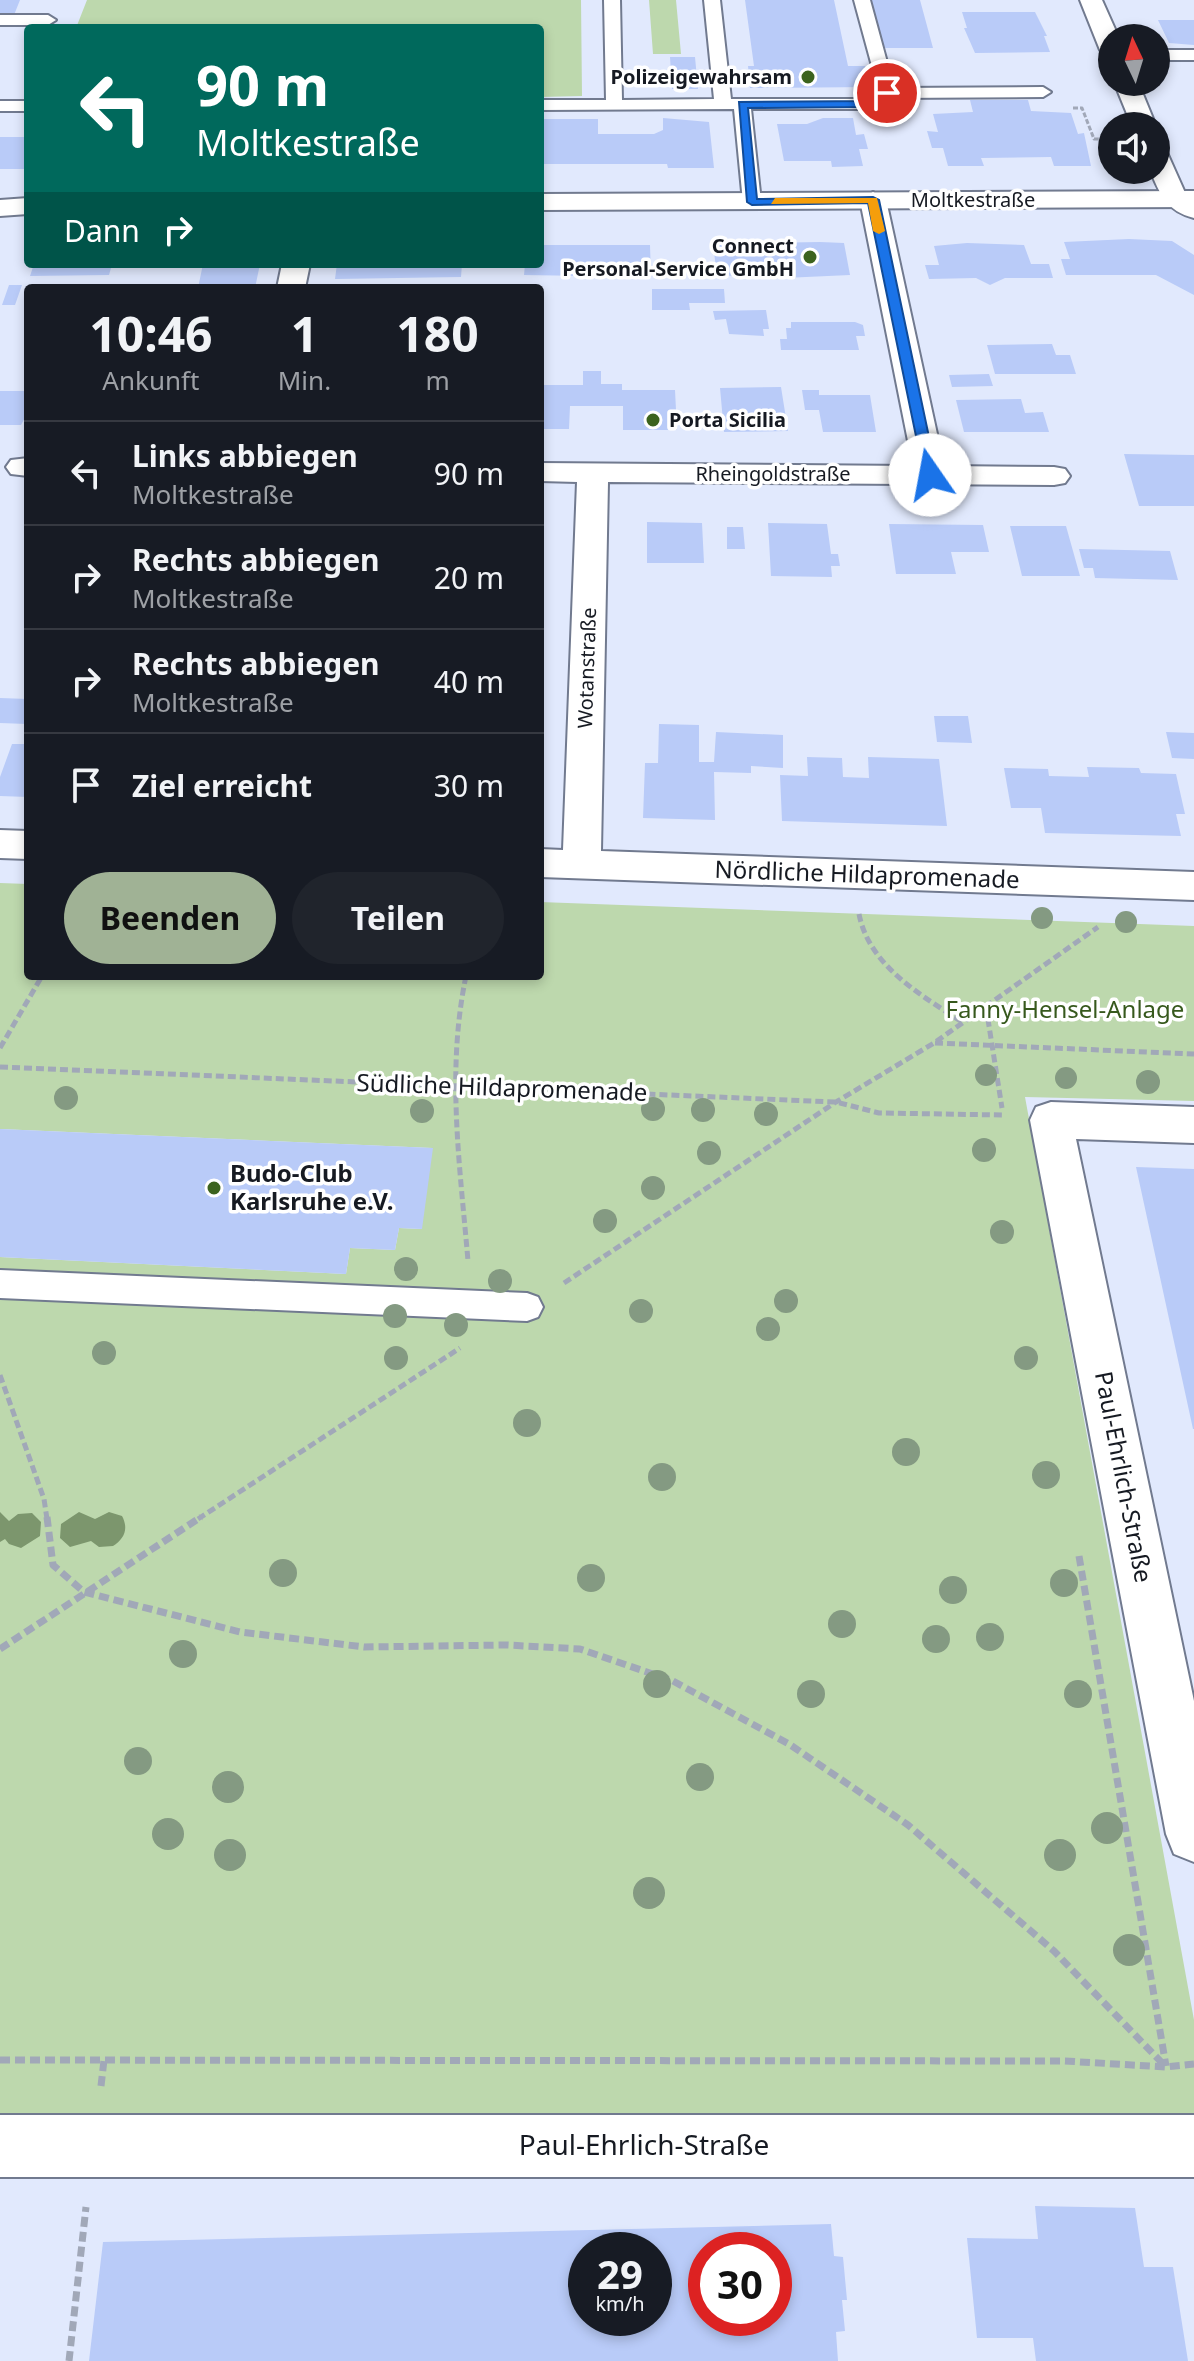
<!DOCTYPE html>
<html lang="de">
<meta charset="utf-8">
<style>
body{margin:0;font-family:"Noto Sans",sans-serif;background:#20242c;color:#f1f3f6;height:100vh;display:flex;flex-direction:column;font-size:30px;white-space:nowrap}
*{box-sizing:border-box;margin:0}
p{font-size:26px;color:#9ea1a6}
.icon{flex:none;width:44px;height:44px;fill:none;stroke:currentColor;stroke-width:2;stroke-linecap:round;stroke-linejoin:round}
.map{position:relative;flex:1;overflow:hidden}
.details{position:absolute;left:24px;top:284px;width:520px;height:696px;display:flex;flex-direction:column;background:#171b24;border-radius:8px;box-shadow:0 4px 12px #0003}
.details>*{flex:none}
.guide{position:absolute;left:24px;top:24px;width:520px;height:244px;border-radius:8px;box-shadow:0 4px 12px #0003;background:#00695c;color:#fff;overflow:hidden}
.needle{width:52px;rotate:356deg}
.tools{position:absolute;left:1098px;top:24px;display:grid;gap:16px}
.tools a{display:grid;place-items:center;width:72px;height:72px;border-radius:50%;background:#171b24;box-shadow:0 4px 12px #0003;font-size:40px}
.speed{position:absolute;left:568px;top:2232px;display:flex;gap:16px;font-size:40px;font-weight:700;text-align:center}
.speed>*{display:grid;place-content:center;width:104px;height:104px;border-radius:50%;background:#171b24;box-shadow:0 4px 12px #0003;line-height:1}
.speed small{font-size:20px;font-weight:400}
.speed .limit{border:12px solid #d22;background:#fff;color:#111}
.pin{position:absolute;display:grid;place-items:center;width:68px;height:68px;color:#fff;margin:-34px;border:4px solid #fff;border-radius:50%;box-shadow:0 2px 8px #0007}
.me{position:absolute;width:88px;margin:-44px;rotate:348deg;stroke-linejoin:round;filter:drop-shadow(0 0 6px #0008)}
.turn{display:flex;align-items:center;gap:28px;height:168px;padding:0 40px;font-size:36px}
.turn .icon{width:104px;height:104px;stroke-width:2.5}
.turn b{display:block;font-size:56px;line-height:68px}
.then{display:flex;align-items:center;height:76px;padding:0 40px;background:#0003;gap:16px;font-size:30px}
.eta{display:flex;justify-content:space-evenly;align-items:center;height:136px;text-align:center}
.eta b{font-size:48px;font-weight:700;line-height:56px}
.primary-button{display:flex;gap:16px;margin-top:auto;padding:16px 40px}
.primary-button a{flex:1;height:92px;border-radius:48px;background:#a0b295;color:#111;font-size:32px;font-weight:700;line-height:92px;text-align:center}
.primary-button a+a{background:#20242c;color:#f1f3f6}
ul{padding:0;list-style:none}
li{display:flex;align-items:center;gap:24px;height:104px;padding:0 40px;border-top:2px solid #363941}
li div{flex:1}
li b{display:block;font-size:30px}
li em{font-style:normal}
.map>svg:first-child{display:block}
.green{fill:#bdd8ad}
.water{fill:#7c966d}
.building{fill:#b9cbf8;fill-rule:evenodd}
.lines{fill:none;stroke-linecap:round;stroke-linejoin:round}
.lane-casing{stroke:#717a8f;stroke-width:4}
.street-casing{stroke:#717a8f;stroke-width:4}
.secondary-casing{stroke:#717a8f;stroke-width:4}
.path-far2{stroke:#a1a8b8;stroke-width:3;stroke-dasharray:5 2;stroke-linecap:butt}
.path-far1{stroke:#a1a8b8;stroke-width:5;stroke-dasharray:8 4;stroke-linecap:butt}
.path{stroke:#a1a8b8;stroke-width:7;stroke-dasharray:10 5;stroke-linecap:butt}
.lane{fill:#fff;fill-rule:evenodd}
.street{fill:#fff;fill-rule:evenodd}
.secondary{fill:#fff;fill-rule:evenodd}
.tree{fill:#849a82}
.route{fill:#1a73e8;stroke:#114b97;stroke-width:2}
.slow{fill:#f59e0b}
.poi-dot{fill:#3c631e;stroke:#fff;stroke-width:3}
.labels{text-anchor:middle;stroke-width:7;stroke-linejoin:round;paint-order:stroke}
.far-poi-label{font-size:20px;font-weight:bold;fill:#161a22;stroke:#fff;text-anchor:end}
.far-street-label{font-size:20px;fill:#161a22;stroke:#fff}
.street-label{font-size:24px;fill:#161a22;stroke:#fff}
.park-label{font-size:24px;fill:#37591d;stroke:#fff}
.poi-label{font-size:24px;font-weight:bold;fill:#161a22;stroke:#fff;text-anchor:start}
.near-street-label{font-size:28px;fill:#161a22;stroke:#fff}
</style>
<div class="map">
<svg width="1194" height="2361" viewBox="0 0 1194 2361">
<rect width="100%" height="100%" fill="#e1e9fd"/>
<path class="green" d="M87,0h494l1,96 -42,1v-69h-464z
M649,0h27l5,54h-28z
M0,883l28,1v92h512v-74l654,24v175l-169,-4 169,923v99l-1194,-3v-859l346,17 4,-26 45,2 4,-22 22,1 11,-81 -432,-19z"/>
<path class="water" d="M0,1512l9,9 9,-7 14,-1 9,9 -1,14 -19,12 -12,-4 -4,-5 -5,3z
M79,1512l16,7 14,-7 13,4c7,13 2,23 -9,30l-14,1 -8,-6 -21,6 -10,-9 1,-14z"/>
<path class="building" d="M0,0h20l-6,15h-14z
M745,0h89l14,66h17l5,21 -120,1 -2,-22h6z
M871,0h49l13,48h-51z
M962,12h73l12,24h-3l6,16 -75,1 -11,-25h3z
M1158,20h36v25l-25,-2z
M670,57h25l3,32h-26z
M970,100h58l3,11 40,2 7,21 6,-1 7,33h-37l-3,-9 -70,1 3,8h-36l-5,-18h-11l-5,-17 11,1 -5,-18 40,-2z
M663,118l46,4 5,46h-46l-1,-4h-127v-45h58v15h56l9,-4z
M823,118h30l3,17 8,-1 4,15h-9l4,17 -31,1 -1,-6h-47l-7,-37h30z
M0,137h28v32h-28z
M1129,239l43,2 22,14v40l-38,-20h-90l-5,-16h9l-6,-17z
M820,242l24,1 6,32 -89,4 -1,-4 -43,1 -4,-32z
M967,243l57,2 7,19h18l4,14h-48l-15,7 -14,-7 -47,1 -4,-14h14l-5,-19z
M540,245h110l1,32 -127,-2 1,-11h15z
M34,264h85l-1,4h-7l-2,7 -79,1z
M203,264h57l-5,24h-57z
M337,264h125l-1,13 -126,2z
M9,285h13l-7,20h-13z
M652,289h72l1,14h-36l1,7h-38z
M766,310l3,19h-6l1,7 -35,-2 -3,-15 -11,1 -2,-9z
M791,322h64l8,3 2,11h-9l3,14h-78l-1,-11h7l-1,-11h5z
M1052,344l4,11h14l6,19h-81l-8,-29z
M583,371h18v13h21v6h53l2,40h-54v-24h-53l-1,23h-29v-44h43z
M989,374l4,12 -41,1 -3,-12z
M781,387l7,44 -64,1 -4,-44z
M802,390h17v5h51l6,37h-53l-4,-22h-14z
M0,391h28v21l-7,13h-21z
M1021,399l4,14 18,-1 6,20h-85l-8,-32z
M1124,454l70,1v51h-55z
M647,522l55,1 2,40h-57z
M768,523l59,1 4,30h7l2,12h-9l1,11 -61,-1z
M889,524l94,1 6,27h-38l5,22h-60z
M1010,526h56l14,50h-58z
M727,527h16l2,22h-18z
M1079,549l91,2 8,29 -83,-2 -2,-10h-9z
M0,698l28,1 -1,25 -27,-1z
M934,716h34l4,27 -35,-1z
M659,724l40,1v37h15l2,-30 67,3v33l-32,-2v7l-37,-1 1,48 -72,-2 2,-55h13z
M1166,732l28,1v26l-22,-1z
M12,744h16v53l-28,-1v-19z
M807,757l35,1 1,19 26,1 -1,-21 71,2 8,67 -165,-5 -2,-46 28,1z
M1087,767l52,1 2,5 35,1 9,40h-9l5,22 -136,-3 -4,-25h-30l-7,-40 44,1 1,7 40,1z
M0,1129l433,19 -11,81 -23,-1 -4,22 -45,-2 -4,26 -346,-17z
M1136,1167l58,2v260h-1z
M1035,2206l100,2 9,59h29l15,94h-152l-3,-23h-56l-10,-100 71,1z
M831,2224l3,32 9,1 4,43h-5l3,31 -9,1 2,29h-749l14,-119zM586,2250h68v68h-68zM706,2250h68v68h-68z"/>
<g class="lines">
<defs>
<path id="lane" d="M604,0h16l2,100 92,-1 -10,-99h16l11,99h141l7,-7 -25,-92h16l24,88 149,-1 8,5 -8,5 -152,1 -15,11h-125l10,93 -9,5 -9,-5 -9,-93 -194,1v-10h66z
M0,15h48l8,5 -8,5h-48z
M1156,50h38v10h-38z
M0,101h28v10h-28z
M0,1270l527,23 11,4 5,10 -5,10 -11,4 -527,-23z"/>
<path id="street" d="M1080,0h22l17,38h-7v19l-12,-7z
M1114,82h24l18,44v1l-24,-1z
M1156,145l9,3 21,47 8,4v19c-28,-7 -34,-24 -44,-48h6z
M873,192l13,8 58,266 110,1 11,2 5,7 -5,7 -11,2 -446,-3 -7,369 593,21v28l-654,-23v-28l23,1 14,-368 -37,-1v-18l373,3 -53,-266z
M282,264h28l-5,24h-28z
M28,458v18l-17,-2 -5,-7 5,-7z
M0,830l28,1v28l-28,-1z
M1051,1102l143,5v36l-118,-4 118,562v161l-20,-8 -8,-20 -136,-714 6,-13z
M0,2115h1194v62h-1194z"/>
<path id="secondary" d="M1194,191v16l-654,3v-16z
M28,198v16l-28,2v-16z"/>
</defs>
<use href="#lane" class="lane-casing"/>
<use href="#street" class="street-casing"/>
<use href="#secondary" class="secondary-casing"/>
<path class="path-far2" d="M1073,108h9l12,31h11"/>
<path class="path-far1" d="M859,914c10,52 62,81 103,108
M466,976c-20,95 -6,190 2,285
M986,1007l16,101
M935,1043l259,11
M0,1048l42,-72
M0,1067l836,35 43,11 126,2
M564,1283l272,-181 98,-59 164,-116
M0,1375l44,124 3,20
M198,1519l262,-171"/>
<path class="path" d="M47,1517l6,48 31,27 156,40 124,15 143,-2 73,4 93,32 116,63 119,81 146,126 112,116
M1079,1556l87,510
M0,1649l201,-132
M0,2060l1065,1 101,6 28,-3
M101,2086l3,-26
M69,2361l17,-154"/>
<use href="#lane" class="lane"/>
<use href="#street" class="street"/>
<use href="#secondary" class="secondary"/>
</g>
<g class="tree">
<circle cx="1042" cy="918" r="11"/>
<circle cx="1126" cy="922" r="11"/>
<circle cx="986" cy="1075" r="11"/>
<circle cx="1066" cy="1078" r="11"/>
<circle cx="1148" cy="1082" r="12"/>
<circle cx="66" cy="1098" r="12"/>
<circle cx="653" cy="1109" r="12"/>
<circle cx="703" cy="1110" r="12"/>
<circle cx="422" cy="1111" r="12"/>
<circle cx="766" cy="1114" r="12"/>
<circle cx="984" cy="1150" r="12"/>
<circle cx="709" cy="1153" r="12"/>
<circle cx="653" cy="1188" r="12"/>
<circle cx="605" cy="1221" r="12"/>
<circle cx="1002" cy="1232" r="12"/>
<circle cx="406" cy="1269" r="12"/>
<circle cx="500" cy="1281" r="12"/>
<circle cx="786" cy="1301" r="12"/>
<circle cx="641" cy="1311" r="12"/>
<circle cx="395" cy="1316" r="12"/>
<circle cx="456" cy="1325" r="12"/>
<circle cx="768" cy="1329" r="12"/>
<circle cx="104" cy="1353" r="12"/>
<circle cx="396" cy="1358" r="12"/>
<circle cx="1026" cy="1358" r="12"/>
<circle cx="527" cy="1423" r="14"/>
<circle cx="906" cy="1452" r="14"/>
<circle cx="1046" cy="1475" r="14"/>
<circle cx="662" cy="1477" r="14"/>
<circle cx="283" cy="1573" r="14"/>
<circle cx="591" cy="1578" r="14"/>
<circle cx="1064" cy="1583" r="14"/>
<circle cx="953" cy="1590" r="14"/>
<circle cx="842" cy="1624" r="14"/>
<circle cx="990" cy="1637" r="14"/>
<circle cx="936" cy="1639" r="14"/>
<circle cx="183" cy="1654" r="14"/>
<circle cx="657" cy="1684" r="14"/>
<circle cx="811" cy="1694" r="14"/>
<circle cx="1078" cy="1694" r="14"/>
<circle cx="138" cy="1761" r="14"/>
<circle cx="700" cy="1777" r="14"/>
<circle cx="228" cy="1787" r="16"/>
<circle cx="1107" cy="1828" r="16"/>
<circle cx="168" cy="1834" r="16"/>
<circle cx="230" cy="1855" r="16"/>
<circle cx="1060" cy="1855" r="16"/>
<circle cx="649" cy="1893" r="16"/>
<circle cx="1129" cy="1950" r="16"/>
</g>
<path class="route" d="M887,90l5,3 -16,14 -128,1 9,91 116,-2 6,3 58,275 -7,4 -6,-4 -56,-272 -116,2 -5,-3 -8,-100 134,-1z"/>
<path class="slow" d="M775,198h102l8,33 -6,3 -6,-3 -5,-28 -97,1z"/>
<g class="poi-dot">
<circle cx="808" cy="77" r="8"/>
<circle cx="810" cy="257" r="8"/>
<circle cx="653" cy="420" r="8"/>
<circle cx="214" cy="1188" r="8"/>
</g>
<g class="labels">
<g class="far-poi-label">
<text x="792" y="84">Polizeigewahrsam</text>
<text x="794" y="253">Connect<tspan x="794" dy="23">Personal-Service GmbH</tspan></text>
<text x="669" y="427" text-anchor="start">Porta Sicilia</text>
</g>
<g class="far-street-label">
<text x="973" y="207">Moltkestraße</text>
<text x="773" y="481">Rheingoldstraße</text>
<text transform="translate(587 668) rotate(-88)" y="7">Wotanstraße</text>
</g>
<g class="street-label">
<text transform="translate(867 875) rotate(2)" y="8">Nördliche Hildapromenade</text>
<text transform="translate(502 1088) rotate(2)" y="8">Südliche Hildapromenade</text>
<text transform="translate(1123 1477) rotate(79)" y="8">Paul-Ehrlich-Straße</text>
</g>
<g class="park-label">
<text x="1065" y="1018">Fanny-Hensel-Anlage</text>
</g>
<g class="poi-label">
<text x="230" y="1182">Budo-Club<tspan x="230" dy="28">Karlsruhe e.V.</tspan></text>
</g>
<g class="near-street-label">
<text x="644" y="2155">Paul-Ehrlich-Straße</text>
</g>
</g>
</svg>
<div class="tools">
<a><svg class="needle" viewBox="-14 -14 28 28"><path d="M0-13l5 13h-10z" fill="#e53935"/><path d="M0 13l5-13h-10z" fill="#9ea1a6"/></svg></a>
<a><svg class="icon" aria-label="sound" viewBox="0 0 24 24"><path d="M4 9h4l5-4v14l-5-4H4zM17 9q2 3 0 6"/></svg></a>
</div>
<div class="speed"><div>29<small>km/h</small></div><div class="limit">30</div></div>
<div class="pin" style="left:887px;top:93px;background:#d93025"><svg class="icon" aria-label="arrive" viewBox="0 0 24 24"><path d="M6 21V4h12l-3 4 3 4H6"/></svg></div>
<svg class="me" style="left:930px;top:475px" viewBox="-20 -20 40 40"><circle r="19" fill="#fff"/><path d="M0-13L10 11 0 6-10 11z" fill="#1a73e8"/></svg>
<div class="guide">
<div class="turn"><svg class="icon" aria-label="left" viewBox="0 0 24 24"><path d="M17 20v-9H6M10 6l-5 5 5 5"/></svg><div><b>90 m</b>Moltkestraße</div></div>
<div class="then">Dann<svg class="icon" aria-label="right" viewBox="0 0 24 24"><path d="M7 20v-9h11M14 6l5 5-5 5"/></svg></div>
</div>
<section class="details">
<div class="eta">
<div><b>10:46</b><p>Ankunft</p></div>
<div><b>1</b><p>Min.</p></div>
<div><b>180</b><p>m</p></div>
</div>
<ul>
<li><svg class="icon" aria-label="left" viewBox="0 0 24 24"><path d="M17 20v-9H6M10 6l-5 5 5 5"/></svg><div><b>Links abbiegen</b><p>Moltkestraße</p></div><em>90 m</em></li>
<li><svg class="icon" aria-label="right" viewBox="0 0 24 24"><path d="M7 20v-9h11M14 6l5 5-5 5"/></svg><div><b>Rechts abbiegen</b><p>Moltkestraße</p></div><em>20 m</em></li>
<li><svg class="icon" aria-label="right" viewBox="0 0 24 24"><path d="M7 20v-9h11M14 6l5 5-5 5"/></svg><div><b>Rechts abbiegen</b><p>Moltkestraße</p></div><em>40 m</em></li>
<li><svg class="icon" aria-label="arrive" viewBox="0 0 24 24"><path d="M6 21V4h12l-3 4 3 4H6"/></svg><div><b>Ziel erreicht</b></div><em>30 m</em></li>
</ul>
<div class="primary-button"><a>Beenden</a><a>Teilen</a></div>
</section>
</div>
